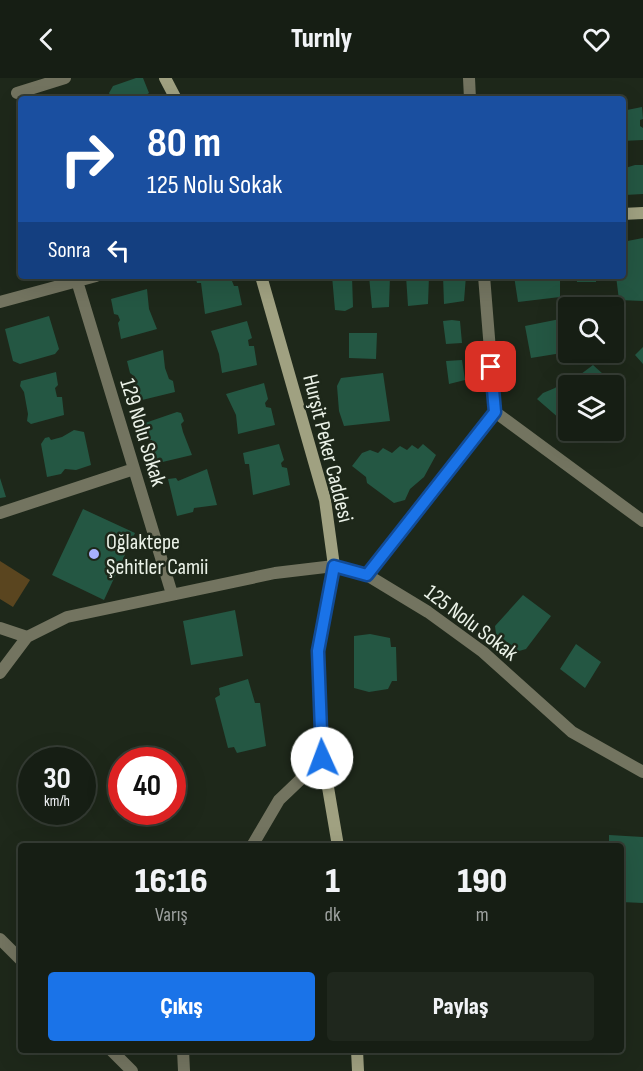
<!DOCTYPE html>
<html lang="tr">
<meta charset="utf-8">
<style>
body{margin:0;font-family:"Sofia Sans Condensed",sans-serif;background:#1f271d;color:#f1f3f6;height:100vh;display:flex;flex-direction:column;font-size:22px;white-space:nowrap}
*{box-sizing:border-box;margin:0}
p{font-size:20px;color:#9ea2a0}
.icon{flex:none;width:33px;height:33px;fill:none;stroke:currentColor;stroke-width:2;stroke-linecap:round;stroke-linejoin:round}
.map{position:relative;flex:1;overflow:hidden}
.sheet{position:absolute;left:18px;top:765px;width:606px;height:210px;display:flex;flex-direction:column;background:#161e14;border-radius:6px;box-shadow:0 6px 24px #0002,0 0 0 2px #353c34}
.sheet>*{flex:none}
.top-card{position:absolute;left:18px;top:18px;width:608px;height:183px;border-radius:6px;box-shadow:0 6px 24px #0002,0 0 0 2px #353c34;background:#1a4fa0;color:#fff;overflow:hidden}
.buttons{position:absolute;left:558px;top:219px;display:grid;gap:12px}
.buttons a{display:grid;place-items:center;width:66px;height:66px;border-radius:6px;background:#161e14;box-shadow:0 6px 24px #0002,0 0 0 2px #353c34;font-size:30px}
.speed{position:absolute;left:18px;top:669px;display:flex;gap:12px;font-size:30px;font-weight:700;text-align:center}
.speed>*{display:grid;place-content:center;width:78px;height:78px;border-radius:50%;background:#161e14;box-shadow:0 6px 24px #0002,0 0 0 2px #353c34;line-height:1}
.speed small{font-size:15px;font-weight:400}
.speed .limit{border:9px solid #d22;background:#fff;color:#111}
.pin{position:absolute;display:grid;place-items:center;width:51px;height:51px;color:#fff;margin:-26px;border-radius:12px;box-shadow:0 3px 9px #0006}
.me{position:absolute;width:66px;margin:-33px;rotate:358deg;stroke-linejoin:round;filter:drop-shadow(0 0 4px #0008)}
.turn{display:flex;align-items:center;gap:21px;height:126px;padding:0 30px;font-size:27px}
.turn .icon{width:78px;height:78px;stroke-width:2.5}
.turn b{display:block;font-size:42px;line-height:51px}
.then{display:flex;align-items:center;height:57px;padding:0 30px;background:#0003;gap:12px;font-size:22px}
.eta{display:flex;justify-content:space-evenly;align-items:center;height:102px;text-align:center}
.eta b{font-size:36px;font-weight:800;line-height:42px}
.cta{display:flex;gap:12px;margin-top:auto;padding:12px 30px}
.cta a{flex:1;height:69px;border-radius:6px;background:#1a73e8;color:#fff;font-size:24px;font-weight:800;line-height:69px;text-align:center}
.cta a+a{background:#1f271d;color:#f1f3f6}
header{display:flex;justify-content:space-between;align-items:center;height:78px;padding:0 30px;background:#161e14;font-size:27px;font-weight:800}
.map>svg:first-child{display:block}
.green{fill:#5a451f}
.building{fill:#245743}
.lines{fill:none;stroke-linecap:round;stroke-linejoin:round}
.street{stroke:#737460;stroke-width:12}
.secondary{stroke:#a0a181;stroke-width:12}
.route-casing{stroke:#114b97;stroke-width:15}
.route{stroke:#1a73e8;stroke-width:10}
.poi-dot{fill:#a8b0fc;stroke:#1e281a;stroke-width:2}
.labels{text-anchor:middle;stroke-width:5;stroke-linejoin:round;paint-order:stroke}
.street-label{font-size:22px;fill:#ebf2e8;stroke:#1e281a}
.poi-label{font-size:22px;fill:#ebf2e8;stroke:#1e281a;text-anchor:start}
</style>
<header><svg class="icon" aria-label="back" viewBox="0 0 24 24"><path d="M15 5l-7 7 7 7"/></svg>Turnly<svg class="icon" aria-label="heart" viewBox="0 0 24 24"><path d="M12 20l-8-8c-3-5 5-10 8-4 3-6 11-1 8 4z"/></svg></header>
<div class="map">
<svg width="643" height="993" viewBox="0 0 643 993">
<rect width="100%" height="100%" fill="#1e281a"/>
<path class="green" d="M0,483l30,19 -17,27 -13,-8z"/>
<path class="building" d="M136,0h7l6,15 -9,6h-28l-3,-6 4,-7z
M642,29l1,12 -3,1v6l3,2v12l-21,1v-30z
M635,87h8v29l-18,1 -3,-26z
M643,160v63l-24,-1 -3,-24h6v-34z
M195,198h40l-3,5 2,5h4l4,19 -37,9 -4,-31h-4z
M332,198h20l1,31 -8,4 -10,-1z
M369,198h21l-1,31 -17,1z
M406,198h23l-1,28 -20,2z
M443,198h23l-2,25 -20,3z
M514,198h46v21l-42,5z
M576,198h20v6h-19z
M147,211l2,20 8,20 -36,10 -3,-16 2,-3 -2,-5 -4,-1 -3,-15z
M49,238l10,33 -4,5 -35,10 -7,-3 -8,-32z
M565,240l3,34 -37,6 -6,-32z
M452,242l8,1 2,22 -16,1 -3,-23z
M247,243l5,17 -4,2 1,6h5l3,19 -35,8 -3,-19 -8,-23z
M349,255h28l-1,26 -27,-1z
M643,269v17l-8,-9z
M163,272l2,18 4,11 4,2 2,11 -37,9 -4,-15 2,-3 -1,-6 -5,-4 -3,-12z
M462,282l3,20 -16,4 -3,-23z
M593,287l30,27 -9,9v-15h-46v40l-31,-27 6,-6 12,-5 16,-15 10,1z
M56,294l2,13 -3,3 2,9h5l2,18 -33,9 -4,-3 1,-7 -4,-22 -4,-6 1,-5z
M383,295l7,48 -46,5 -5,-15 -2,-25 4,-8z
M264,305l4,16 -3,4 1,4 5,1 4,17 -37,9 -2,-19 -10,-21z
M177,334l4,1 3,8 -3,3 2,8 9,23 -38,9 -4,-17 3,-2 -1,-5h-4l-3,-17z
M74,352l10,2 7,33 -15,5 -11,-1 -4,5 -14,3 -6,-33 4,-6 4,-1 2,3 11,-3z
M279,366l5,16 -3,3 1,4 5,1 3,17 -37,10 -4,-31h-4l-2,-11z
M423,366l13,11 -12,22 -14,12 -5,11 -11,3 -27,-20 -1,-6 -14,-11 10,-13 8,-3 8,3 5,-5 9,5 8,-7 7,4 5,-5 6,4z
M207,391l10,36 -23,3 -1,4 -16,4 -9,-37 8,-1 2,3z
M0,400l6,19 -6,1z
M83,431l52,24 -31,67 -52,-25z
M523,517l28,21 -25,33 -7,2 -23,-17 -1,-8z
M235,532l8,46 -52,9 -8,-44z
M370,556l20,4 1,9h5l1,34h-5l-4,8 -19,3 -15,-4v-52z
M576,566l25,18 -16,26 -25,-19z
M248,601l7,24h5l6,43 -29,7 -3,-6 -6,1 -13,-50 5,-3 -1,-7z
M609,757l34,2v66l-22,-1v-56h-12z"/>
<g class="lines">
<path class="street" d="M469,0l1,21
M17,15l48,-15
M77,203l95,313
M0,224l96,-26
M495,334l148,109
M0,435l134,-44
M367,497l128,-163 -11,-136
M0,550l27,9
M0,595l27,-36 40,-20 208,-44 59,-7 33,9 61,37 55,40 89,80 71,40
M252,768l27,-46 44,-42
M0,861l21,21
M111,972l21,21
M183,972l1,21"/>
<path class="secondary" d="M165,0l11,21
M622,136l21,-1
M261,198l64,224 9,66 -16,85 5,107 15,88
M357,972l1,21"/>
</g>
<g class="lines">
<defs>
<path id="route" d="M322,680l-4,-107 16,-85 33,9 128,-163 -4,-45"/>
</defs>
<use href="#route" class="route-casing"/>
<use href="#route" class="route"/>
</g>
<circle class="poi-dot" cx="94" cy="476" r="6"/>
<g class="labels">
<g class="street-label">
<text transform="translate(144 354) rotate(73)" y="8">129 Nolu Sokak</text>
<text transform="translate(329 370) rotate(76)" y="8">Hurşit Peker Caddesi</text>
<text transform="translate(472 544) rotate(37)" y="8">125 Nolu Sokak</text>
</g>
<g class="poi-label">
<text x="106" y="471">Oğlaktepe<tspan x="106" dy="25">Şehitler Camii</tspan></text>
</g>
</g>
</svg>
<div class="buttons">
<a><svg class="icon" aria-label="search" viewBox="0 0 24 24"><circle cx="10" cy="10" r="6"/><path d="M15 15l6 6"/></svg></a>
<a><svg class="icon" aria-label="layers" viewBox="0 0 24 24"><path d="M12 4l9 5-9 5-9-5zM3 14l9 5 9-5"/></svg></a>
</div>
<div class="speed"><div>30<small>km/h</small></div><div class="limit">40</div></div>
<div class="pin" style="left:491px;top:289px;background:#d93025"><svg class="icon" aria-label="arrive" viewBox="0 0 24 24"><path d="M6 21V4h12l-3 4 3 4H6"/></svg></div>
<svg class="me" style="left:322px;top:680px" viewBox="-20 -20 40 40"><circle r="19" fill="#fff"/><path d="M0-13L10 11 0 6-10 11z" fill="#1a73e8"/></svg>
<div class="top-card">
<div class="turn"><svg class="icon" aria-label="right" viewBox="0 0 24 24"><path d="M7 20v-9h11M14 6l5 5-5 5"/></svg><div><b>80 m</b>125 Nolu Sokak</div></div>
<div class="then">Sonra<svg class="icon" aria-label="left" viewBox="0 0 24 24"><path d="M17 20v-9H6M10 6l-5 5 5 5"/></svg></div>
</div>
<section class="sheet">
<div class="eta">
<div><b>16:16</b><p>Varış</p></div>
<div><b>1</b><p>dk</p></div>
<div><b>190</b><p>m</p></div>
</div>
<div class="cta"><a>Çıkış</a><a>Paylaş</a></div>
</section>
</div>
